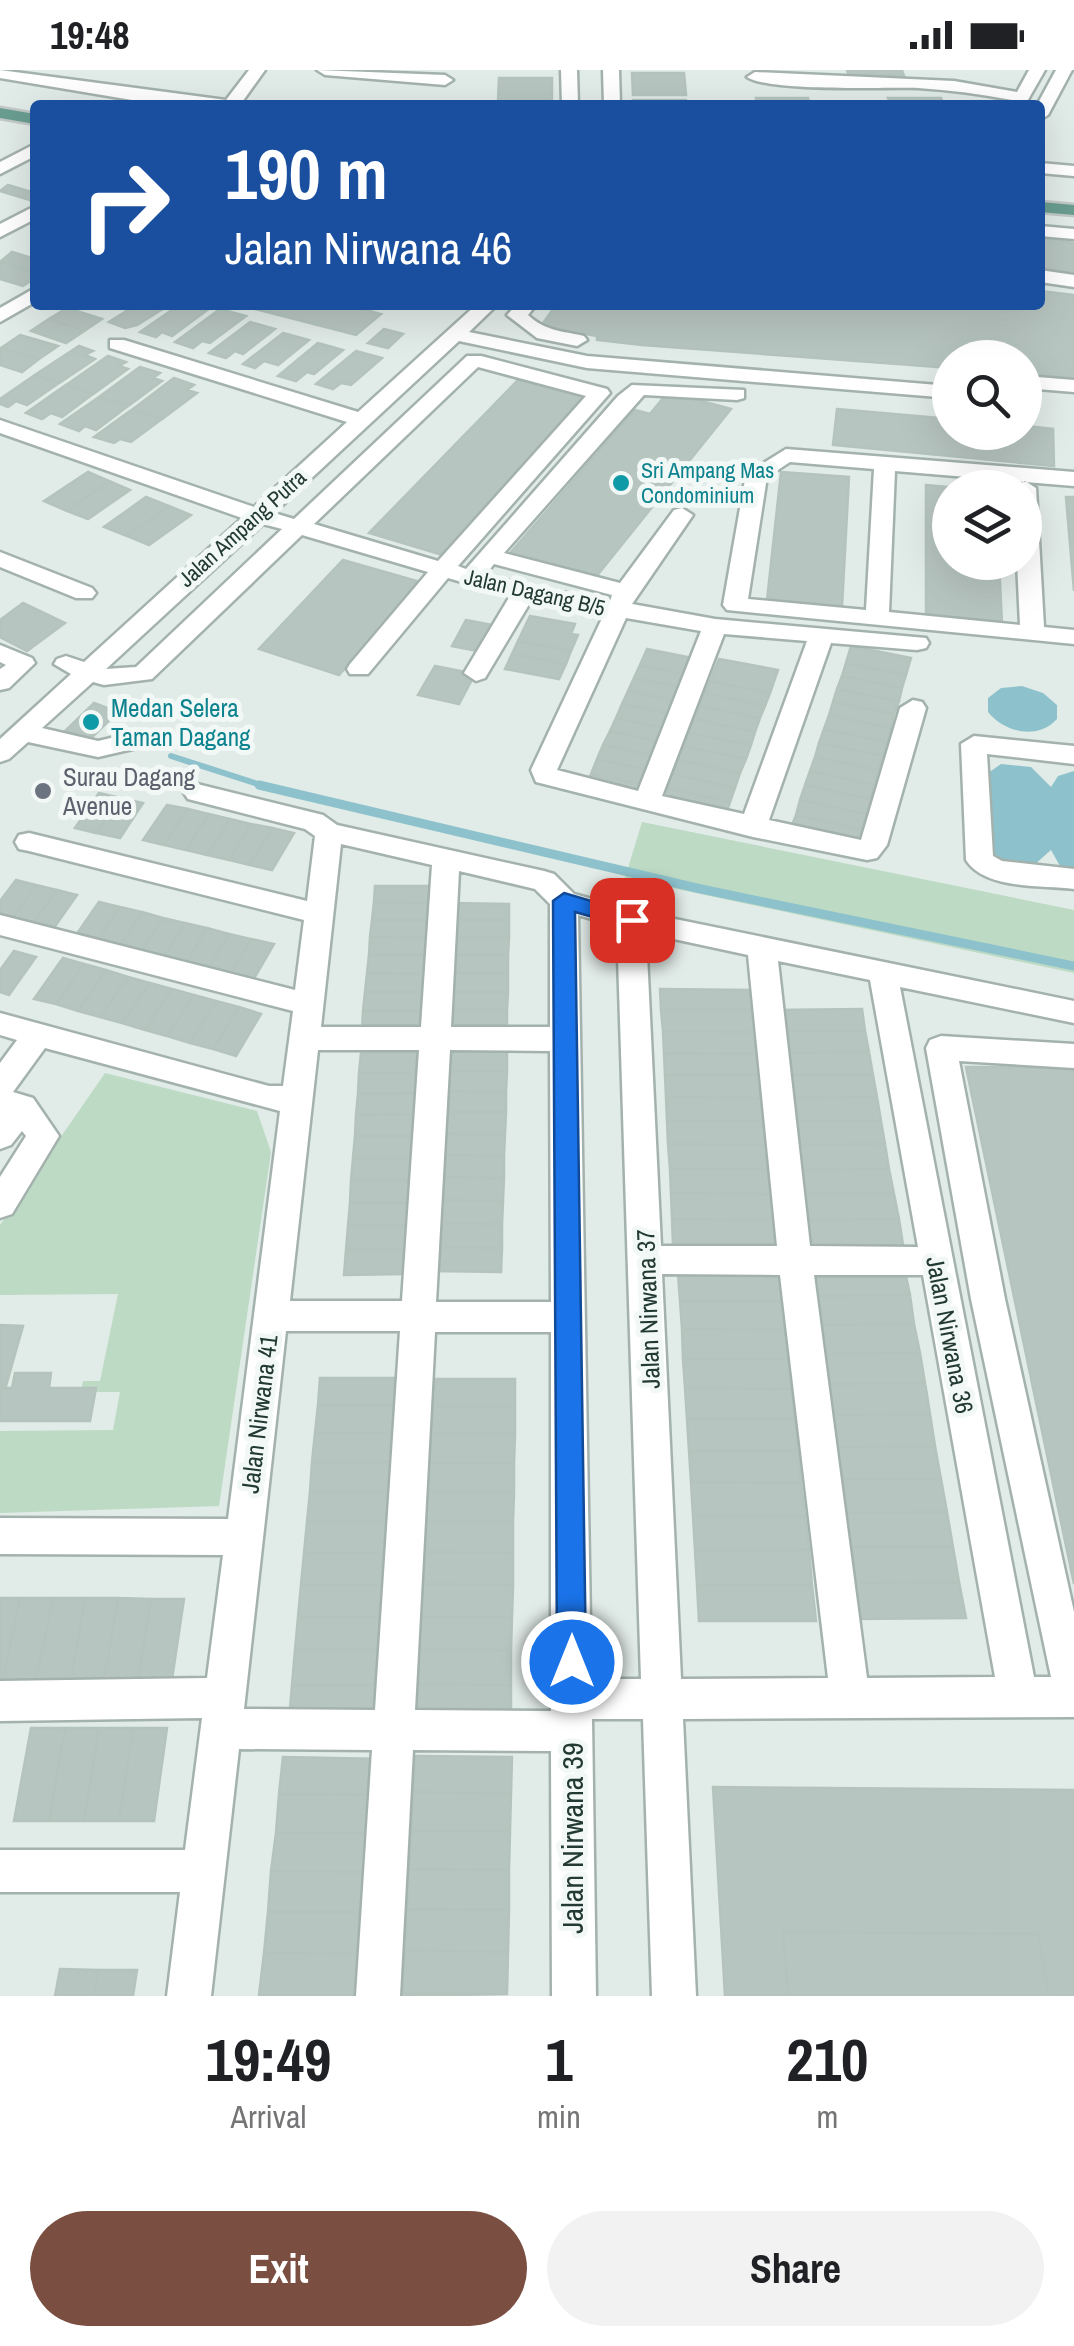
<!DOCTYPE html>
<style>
body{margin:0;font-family:"Archivo Narrow",sans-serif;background:#f2f2f2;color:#202124;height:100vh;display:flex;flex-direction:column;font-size:38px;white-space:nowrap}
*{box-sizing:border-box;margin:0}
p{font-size:32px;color:#757577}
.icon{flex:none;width:55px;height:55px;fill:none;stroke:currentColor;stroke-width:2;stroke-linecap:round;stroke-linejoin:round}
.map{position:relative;height:1926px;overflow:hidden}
.panel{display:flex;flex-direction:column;background:#fff;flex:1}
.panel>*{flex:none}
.hud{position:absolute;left:30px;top:30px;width:1015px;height:210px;border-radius:10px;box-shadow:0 10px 40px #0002;background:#1a4fa0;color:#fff;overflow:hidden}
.buttons{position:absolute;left:932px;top:270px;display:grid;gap:20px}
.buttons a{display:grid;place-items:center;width:110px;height:110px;border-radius:50%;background:#fff;box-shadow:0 10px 40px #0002;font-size:50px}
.pin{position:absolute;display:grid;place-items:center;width:85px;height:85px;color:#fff;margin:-42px;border-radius:20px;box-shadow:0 5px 15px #0006}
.me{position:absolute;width:110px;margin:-55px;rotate:0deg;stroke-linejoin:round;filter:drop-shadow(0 0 8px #0008)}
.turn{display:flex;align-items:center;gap:35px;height:210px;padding:0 30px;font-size:45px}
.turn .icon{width:130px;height:130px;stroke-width:2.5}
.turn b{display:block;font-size:70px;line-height:85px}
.eta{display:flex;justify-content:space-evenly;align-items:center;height:170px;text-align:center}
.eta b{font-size:60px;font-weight:700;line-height:70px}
.primary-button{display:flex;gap:20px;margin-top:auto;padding:20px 30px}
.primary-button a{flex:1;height:115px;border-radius:60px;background:#7a4e40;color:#fff;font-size:40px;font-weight:700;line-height:115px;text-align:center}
.primary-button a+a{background:#f2f2f2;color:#202124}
.status{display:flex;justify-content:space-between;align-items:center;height:70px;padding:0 50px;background:#fff;direction:ltr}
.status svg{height:28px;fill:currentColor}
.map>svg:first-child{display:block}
.green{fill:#bcdac4}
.water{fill:#8dc2cc}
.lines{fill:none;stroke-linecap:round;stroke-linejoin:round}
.stream-far1{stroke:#8dc2cc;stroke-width:6}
.stream{stroke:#8dc2cc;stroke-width:9}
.building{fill:#b7c5c0;stroke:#b4c4bd;stroke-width:2.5}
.minor-casing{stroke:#a4b2ae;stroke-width:5}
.major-casing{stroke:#c1c8c6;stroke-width:5}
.minor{fill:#fff;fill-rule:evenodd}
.major{fill:#699d90;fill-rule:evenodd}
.route{fill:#1a73e8;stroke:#114b97;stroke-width:2.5}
.culture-dot{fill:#0f9aa8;stroke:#f2f8f5;stroke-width:4}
.worship-dot{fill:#6b7280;stroke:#f2f8f5;stroke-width:4}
.labels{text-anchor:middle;stroke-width:10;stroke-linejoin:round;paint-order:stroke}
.far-culture-label{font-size:22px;fill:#0d838f;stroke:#f2f8f5;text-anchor:start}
.far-street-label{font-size:22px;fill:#233a34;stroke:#f2f8f5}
.culture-label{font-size:25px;fill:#0d838f;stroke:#f2f8f5;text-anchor:start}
.worship-label{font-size:25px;fill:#5b616d;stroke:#f2f8f5;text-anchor:start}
.street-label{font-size:25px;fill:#233a34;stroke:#f2f8f5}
.near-street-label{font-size:30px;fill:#233a34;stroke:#f2f8f5}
</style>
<div class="status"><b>19:48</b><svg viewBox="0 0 49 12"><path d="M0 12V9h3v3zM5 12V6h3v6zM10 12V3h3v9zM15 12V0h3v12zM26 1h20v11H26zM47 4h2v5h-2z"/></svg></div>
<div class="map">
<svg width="1074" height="1926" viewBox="0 0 1074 1926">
<rect width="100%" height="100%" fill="#e1ebe7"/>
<path class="green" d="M642,752l432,88v63l-449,-95z
M105,1003l152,38 14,41 -52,354 -219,7v-82l113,-1 7,-38h-39l2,-11h17l18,-87 -118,1v-70z"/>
<path class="water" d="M1022,616l21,7 14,12v14c-19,21 -52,14 -69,-7v-14l13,-10z
M1001,694l30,3 20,20 7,-11 16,-5v103l-14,-8 -9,-16 -18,16 -21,1 -19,-10 -5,-84z"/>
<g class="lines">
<path class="stream-far1" d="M171,686l96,31"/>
<path class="stream" d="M259,715l442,104 373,77"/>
</g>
<path class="building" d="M847,0h55l2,6h-55z
M632,3h52l2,22h-53z
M499,8h53v23h-54z
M756,28h52l2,7h-53z
M888,28h53l3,7h-53z
M633,30h53l1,5h-54z
M8,115l27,8v3l-5,4 -30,-9z
M1040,168l34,5v30l-34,-5z
M12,182l23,7v13l-35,-10z
M0,192l35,10v6l-12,8 -23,-7z
M1040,221l34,4v83l-49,-4v-16h-75v10l-308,-23 -45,-5v-4l-56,-10 15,-21h484z
M136,235h33l-32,20 -12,3 -16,-6z
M179,235l31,3 -38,28 -10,-4 -6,5 -16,-5z
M254,235h93l34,9 -25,21 -105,-27z
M67,238l35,11 -18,12 -35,-12z
M220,239l26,7 -36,27 -8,-2 -9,7 -18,-6z
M49,249l35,12 -18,12 -35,-12z
M250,252l25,7 -32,25 -8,-3 -9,7 -17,-5z
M384,259l19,5 -15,14 -20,-5z
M283,263l26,7 -31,25 -14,-4 -9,7 -12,-4z
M20,265l38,11 -19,13 -38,-11z
M318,273l25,7 -29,24 -7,-2 -11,9 -18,-5z
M79,276l14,5 -8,4 10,4 -36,24 -24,-8z
M0,278h1l38,11 -17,13 -22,-7z
M356,281l26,7 -31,27 -10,-2 -8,6 -17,-5z
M108,286l18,6 -7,4 9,3 -35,25 -27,-9z
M140,297l20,6 -7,5 9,3 -34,25 -29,-9z
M35,305l24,8 -32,22 -11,-4 -8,6 -8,-3v-5z
M174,308l20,7 -7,5 10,3 -35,26 -29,-10z
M518,310l71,18 -143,158 -77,-23z
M66,315l27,9 -31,23 -11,-4 -9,6 -16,-6z
M668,322l63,17 -136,169 -85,-25 125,-143 15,4z
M99,327l29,9 -32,24 -11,-4 -6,5 -19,-7z
M133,339l29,10 -31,23 -11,-3 -6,4 -20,-6z
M837,339l113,10v13h75v-6l28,3 1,37 -221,-21z
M88,402l21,9 -42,30 -23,-10z
M781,402l68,5 -7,130 -75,-7z
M109,411l21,9 -42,29 -21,-8z
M926,415l33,3h-9v74h49l3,61 -76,-7z
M146,427l23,9 -42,30 -23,-9z
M1066,427h8v94z
M169,436l22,9 -42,30 -22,-9z
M343,490l77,22 -81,93 -80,-26z
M23,533l42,20 -38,28 -27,-14v-17z
M530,546l45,8 -4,10 7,1 -7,16 -53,-10z
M466,550l31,6 -14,26 -31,-6z
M518,571l53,10 -5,13 -54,-10z
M851,576l60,12 -5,17 -60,-12z
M647,579l55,11 -7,16 -55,-11z
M512,584l54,10 -7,15 -54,-10z
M719,589l59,11 -8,23 -60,-12z
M846,593l60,12 -4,13 -60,-12z
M640,595l55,11 -5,13 -56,-11z
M435,596l40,8 -16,30 -41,-9z
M842,606l60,12 -3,13 -62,-12z
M634,608l56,11 -6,14 -56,-12z
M710,611l60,12 -5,13 -60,-13z
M837,619l62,12 -5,13 -61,-12z
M628,621l56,12 -5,13 -57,-12z
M705,623l60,13 -5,12 -60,-12z
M833,632l61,12 -3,14 -62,-13z
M94,633l24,9 -31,30 -24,-9z
M622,634l57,12 -6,14 -57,-12z
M700,636l60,12 -5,14 -60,-13z
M829,645l62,13 -4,14 -63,-13z
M616,648l57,12 -6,13 -57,-12z
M695,649l60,13 -4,13 -62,-12z
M824,659l63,13 -4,14 -64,-13z
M610,661l57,12 -5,14 -59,-12z
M689,663l62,12 -5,14 -62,-13z
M819,673l64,13 -5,14 -63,-13z
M603,675l59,12 -6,15 -59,-13z
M684,676l62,13 -6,14 -62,-13z
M815,687l63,13 -4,15 -64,-14z
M597,689l59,13 -6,14 -59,-12z
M678,690l62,13 -5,15 -62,-14z
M810,701l64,14 -4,14 -65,-14z
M591,704l59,12 -6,15 -60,-13z
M673,704l62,14 -5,14 -63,-14z
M805,715l65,14 -4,15 -66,-14z
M667,718l63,14 -5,15 -64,-14z
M99,723l22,5 -25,35 -21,-5z
M121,728l22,5 -23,35 -24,-5z
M800,730l66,14 -5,16 -65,-15z
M167,735l21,4 -24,36 -21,-5z
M188,739l21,5 -23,36 -22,-5z
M209,744l21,5 -23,36 -21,-5z
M796,745l65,15 -4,15 -67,-15z
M230,749l21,5 -22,36 -22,-5z
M251,754l21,4 -22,37 -21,-5z
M272,758l22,5 -22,37 -22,-5z
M16,810l20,5 -26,36 -10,-2v-18z
M36,815l21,5 -27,37 -20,-6z
M375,816h54l-1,17 -54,-1z
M57,820l20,5 -26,37 -21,-5z
M99,832l21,5 -24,36 -22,-5z
M374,832l54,1 -1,17h-55z
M451,833l58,1v16h-59z
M120,837l22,5 -24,37 -22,-6z
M142,842l21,6 -23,36 -22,-5z
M163,848l22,5 -23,37 -22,-6z
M372,850h55l-1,18 -56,-1z
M450,850h59v18h-60z
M185,853l22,5 -22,37 -23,-5z
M207,858l22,6 -22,37 -22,-6z
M229,864l22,5 -22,38 -22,-6z
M370,867l56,1 -1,17h-56z
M449,868h60l-1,17h-60z
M251,869l23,5 -22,38 -23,-5z
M14,881l22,6 -27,38 -9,-3v-22z
M369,885h56l-1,19 -57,-1z
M448,885h60v18h-61z
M63,888l21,6 -28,40 -22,-5z
M84,894l22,6 -28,41 -22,-7z
M106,900l22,7 -28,40 -22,-6z
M367,903l57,1 -2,18h-57z
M447,903h61v19h-61z
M128,907l22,6 -28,40 -22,-6z
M150,913l22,6 -27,41 -23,-7z
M172,919l22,6 -27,41 -22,-6z
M660,919l90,1 3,20h-92z
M365,922h57l-1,19h-58z
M447,922h61l-1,18h-61z
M194,925l22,6 -26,42 -23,-7z
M216,931l23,6 -26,42 -23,-6z
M239,937l22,7 -25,42 -23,-7z
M862,939l3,22h-87l-3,-21z
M446,940h61v19h-63z
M661,940h92l2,22 -92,-1z
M363,941h58l-1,20h-58z
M663,961l92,1 2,22 -93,-1z
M778,961h87l4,21 -88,1z
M445,981h62v20h-63z
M869,982l4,23h-89l-3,-22z
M361,983h56l-1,20h-57z
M664,983l93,1 2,21h-94z
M966,997h108v517z
M444,1001h63l-1,21 -64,-1z
M359,1003h57l-1,20 -57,1z
M665,1005h94l2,23 -95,-1z
M784,1005h89l4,22 -90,1z
M442,1021l64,1v20h-65z
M415,1023l-1,21 -58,1 2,-21z
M666,1027l95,1 2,23h-96z
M877,1027l4,24h-91l-3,-23z
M441,1042h65l-1,22h-65z
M414,1044l-1,22h-58l1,-21z
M667,1051h96l3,24 -98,-1z
M790,1051h91l4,23 -92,1z
M440,1064h65l-1,22 -65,-1z
M355,1066h58l-1,22h-59z
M668,1074l98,1 2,24h-98z
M885,1074l4,25 -92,1 -4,-25z
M439,1085l65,1v22l-67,-1z
M353,1088h59l-1,22h-60z
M670,1099h98l3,25 -100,-1z
M889,1099l5,25h-94l-3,-24z
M437,1107l67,1 -1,23 -67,-1z
M351,1110h60l-2,23h-59z
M671,1123l100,1 2,26 -101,-1z
M800,1124h94l5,25 -96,1z
M436,1130l67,1 -1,23 -67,-1z
M350,1133h59v23h-61z
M672,1149l101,1 3,25h-103z
M899,1149l4,26 -96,1 -4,-26z
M435,1153l67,1v24l-69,-1z
M348,1156h61l-2,24h-61z
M433,1177l69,1 -1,24 -69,-1z
M346,1180h61l-1,24 -62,1z
M904,1197l6,28 -101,1 -3,-28z
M678,1203l101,1 3,27h-102z
M910,1225l4,29 -101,1 -4,-29z
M680,1231h102l3,29 -103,-1z
M914,1254l6,29 -103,1 -4,-29z
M0,1255l23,1 -17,60h-6z
M682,1259l103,1 3,29h-105z
M920,1283l5,30 -104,1 -4,-30z
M683,1289h105l3,30 -106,-1z
M15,1303h36l-2,15h47l-6,33h-90v-33h12z
M320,1308h81l-1,27h-82z
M433,1309h82v27h-84z
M925,1313l5,31 -105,1 -4,-31z
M685,1318l106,1 4,30h-108z
M318,1335h82l-2,28h-83z
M431,1336h84v28h-85z
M930,1344l5,32 -106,1 -4,-32z
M687,1349h108l3,32h-109z
M315,1363h83l-2,29h-84z
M430,1364h85l-1,29h-85z
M935,1376l6,33h-108l-4,-32z
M689,1381h109l3,32 -110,-1z
M312,1392h84l-1,30h-85z
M429,1393h85v29h-87z
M833,1409h108l6,33 -109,1z
M691,1412l110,1 4,33h-112z
M310,1422h85l-2,30h-86z
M427,1422h87l-1,30h-87z
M947,1442l6,35h-111l-4,-34z
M693,1446h112l4,34h-114z
M307,1452h86l-2,31h-87z
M426,1452h87v31l-89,-1z
M842,1477h111l6,35 -112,1z
M695,1480h114l3,35h-115z
M424,1482l89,1v32l-90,-1z
M304,1483h87l-2,32h-88z
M959,1512l7,36 -115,1 -4,-36z
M423,1514l90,1 -1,32h-91z
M301,1515h88l-2,32h-89z
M697,1515h115l4,36h-117z
M0,1528h20l-18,87h-2z
M20,1528h33l-18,87h-33z
M53,1528h32l-15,87h-35z
M85,1528h33l-15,88 -33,-1z
M118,1528l33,1 -14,87h-34z
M151,1529h33l-13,87h-34z
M298,1547h89l-1,33h-91z
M421,1547h91l-1,33h-92z
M295,1580h91l-2,35h-92z
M419,1580h92v35l-93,-1z
M418,1614l93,1v34h-95z
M292,1615h92l-2,35h-93z
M31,1658h34l-16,93h-35z
M65,1658h34l-15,93h-35z
M99,1658h34l-14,93h-35z
M133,1658h34l-13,93h-35z
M416,1686l96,1 -1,37 -98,-2z
M283,1687l102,2 -2,36 -104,-1z
M713,1717l361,3v206h-349z
M413,1722l98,2 -1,37h-98z
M279,1724l104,1 -3,38h-104z
M412,1761h98l-1,39 -100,-1z
M276,1763h104l-2,39 -107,-1z
M409,1799l100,1v40l-101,-1z
M271,1801l107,1 -2,40h-108z
M408,1839l101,1 -1,42 -103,-2z
M268,1842h108l-3,42 -109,-1z
M783,1862l255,2 11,62h-261z
M405,1880l103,2 -1,42 -104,-1z
M264,1883l109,1 -3,42 -111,-1z
M60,1899l38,1 -4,26h-39z
M98,1900h39l-4,26h-39z
M403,1923l104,1 -104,2z"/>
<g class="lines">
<defs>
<path id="minor" d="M0,0l226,30 23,-30h16l-25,35 -108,-5 -132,-22z
M317,0l128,5 8,5 -8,5 -120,-10z
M561,0h16l1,35h-16z
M603,0h16l1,35h-16z
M1029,0h16l-20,35h-16l3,-5c-31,-6 -62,-10 -94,-12 -33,-1 -149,4 -171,-11l8,-5 199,9 63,11z
M1056,0h16l-24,45 -8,5 -3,-15z
M35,74v12l-35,18v-12z
M1040,93l34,3v10l-34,-3z
M35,136v13l-35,18v-13z
M1040,156l34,3v10l-34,-3z
M1040,200l34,5v12l-34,-5z
M35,218v14l-35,20v-14z
M476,235h21l-28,27 118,24 363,30v12l-363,-30 -128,-27 -185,172 20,6 173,-163h14l126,33 3,4 -152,173 8,3 152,-173 14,-11 112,5v8l-7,2 -93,-5 -140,158 116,30 54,-73 8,-2 11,7 -61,89 83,15 211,19 3,5 -3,5 -9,2 -86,-7 -62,177 92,20 39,-132 13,-8 9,2 4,6 -39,137 -10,13 -10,2 -114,-23 -217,-55 -5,-12 73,-156 -73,-13 -46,77 -9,3 -12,-8 46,-77 -62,-18 -80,96h-18l-3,-5 3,-5 78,-92 -126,-37 -150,144 -48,6 -11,-3 -51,46 56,13 30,-7 9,2 4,6 -4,6 -39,9 -70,-15 -19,17 -9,3v-23l71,-65 -17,-10 3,-5 9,-3 18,6 158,-144 -242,-85v-13l254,87 93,-85 -237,-74v-8h14l234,72zM478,297l108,29 -148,165 -124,-37zM263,454l19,5 -146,138 -30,2zM494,494l118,31 -2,6 -83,-15 -41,-12zM626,548l75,13 -63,160 -81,-21zM724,564l83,7 -63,173 -82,-18z
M516,235h20l-8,10c17,16 34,16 56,21l3,4 -10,6 -40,-8 -30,-23z
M1025,306l49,4v12l-49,-4z
M786,379l288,23v14l-179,-15 -6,141 131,13 -3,-63h8v-74h-11l11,-7 11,7 8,139 30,3v14l-347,-34 -4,-5 23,-131zM790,392l84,7 -8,141 -118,-11 19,-122z
M0,482l92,36 4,5 -4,5h-16l-76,-31z
M0,575l32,13 3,5 -26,25 -9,2v-21l6,-4 -6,-3z
M974,666l100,10v18l-87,-10 6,102 9,5 72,8v20c-31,-4 -89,1 -108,-29l-5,-116z
M197,714l126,31 14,10 207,46 10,3 20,20 57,16 443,91v22l-174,-36 134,690h17l-80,-378 -45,-251 4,-8 11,-4 133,8v24l-115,-7 46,238 69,313v105l-391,2 13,277h-44l-9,-277h-51l4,277h-44l-1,-245 -138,-1 -13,246h-44l16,-246 -133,-1 -28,247h-44l13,-104h-180v-42h185l17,-132 -202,3v-40l207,-3 16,-123 -223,-1v-36l228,1 52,-408 -235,-63 -32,44 20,6 26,38 -47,78 -12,4v-41l26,-41 -4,-5 -11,14 -11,4v-86l17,-23 -17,-5v-22l269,73h14l10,-75 -293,-76v-20l295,75 9,-70 -275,-69 -10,-2 -4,-7 4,-7 10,-2 278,68 8,-65 -10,-7 -117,-30 -4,-6 4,-6zM341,774l91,21 -11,162h-100zM459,801l76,18 15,15v123h-99zM578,845l39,11 24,753h-50zM646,863l102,22 29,291h-116zM778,891l92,19 48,267 -108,-1zM318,980h101l-17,251h-112zM450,980l100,1 1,251h-115zM662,1204l118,1 48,403 -147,1zM814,1205h109l72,402 -128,1zM286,1261h114l-25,379 -131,-1zM435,1262h116v379l-136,-1z"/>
<path id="major" d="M0,38l35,6v10l-35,-6z
M1040,132l34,3v10l-34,-3z"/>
</defs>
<use href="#minor" class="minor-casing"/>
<use href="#major" class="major-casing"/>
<use href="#minor" class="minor"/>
<use href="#major" class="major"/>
</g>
<path class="route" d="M564,823l75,22 3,5 -10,8 -57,-16 11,750 -4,10 -10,5 -11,-5 -4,-10 -4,-761z"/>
<g class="culture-dot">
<circle cx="621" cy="413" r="10"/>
<circle cx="91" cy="652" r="10"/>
</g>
<circle class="worship-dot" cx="43" cy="721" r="10"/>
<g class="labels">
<g class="far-culture-label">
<text x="641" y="408">Sri Ampang Mas<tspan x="641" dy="25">Condominium</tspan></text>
</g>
<g class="far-street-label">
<text transform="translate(242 458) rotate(-42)" y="8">Jalan Ampang Putra</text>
<text transform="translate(535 522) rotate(13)" y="8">Jalan Dagang B/5</text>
</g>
<g class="culture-label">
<text x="111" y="647">Medan Selera<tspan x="111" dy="29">Taman Dagang</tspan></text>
</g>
<g class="worship-label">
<text x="63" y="716">Surau Dagang<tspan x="63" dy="29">Avenue</tspan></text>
</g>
<g class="street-label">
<text transform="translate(648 1239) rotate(-92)" y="9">Jalan Nirwana 37</text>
<text transform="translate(950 1265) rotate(79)" y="9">Jalan Nirwana 36</text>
<text transform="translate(259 1344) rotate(-83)" y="9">Jalan Nirwana 41</text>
</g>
<g class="near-street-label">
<text transform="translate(573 1768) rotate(-90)" y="10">Jalan Nirwana 39</text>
</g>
</g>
</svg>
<div class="buttons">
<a><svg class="icon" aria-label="search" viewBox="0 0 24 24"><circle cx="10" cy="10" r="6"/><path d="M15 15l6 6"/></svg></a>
<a><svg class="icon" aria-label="layers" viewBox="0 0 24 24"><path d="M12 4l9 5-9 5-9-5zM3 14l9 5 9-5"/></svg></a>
</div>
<div class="pin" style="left:632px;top:850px;background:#d93025"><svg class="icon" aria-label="arrive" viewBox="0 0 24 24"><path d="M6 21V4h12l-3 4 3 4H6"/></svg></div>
<svg class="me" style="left:572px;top:1592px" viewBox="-20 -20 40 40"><circle r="17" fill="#1a73e8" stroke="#fff" stroke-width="3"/><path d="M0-11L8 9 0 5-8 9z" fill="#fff"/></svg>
<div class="hud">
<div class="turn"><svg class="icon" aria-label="right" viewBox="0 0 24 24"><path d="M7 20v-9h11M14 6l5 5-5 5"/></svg><div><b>190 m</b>Jalan Nirwana 46</div></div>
</div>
</div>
<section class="panel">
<div class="eta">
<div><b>19:49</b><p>Arrival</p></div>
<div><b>1</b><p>min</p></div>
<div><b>210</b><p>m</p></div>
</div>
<div class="primary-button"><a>Exit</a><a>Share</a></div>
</section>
